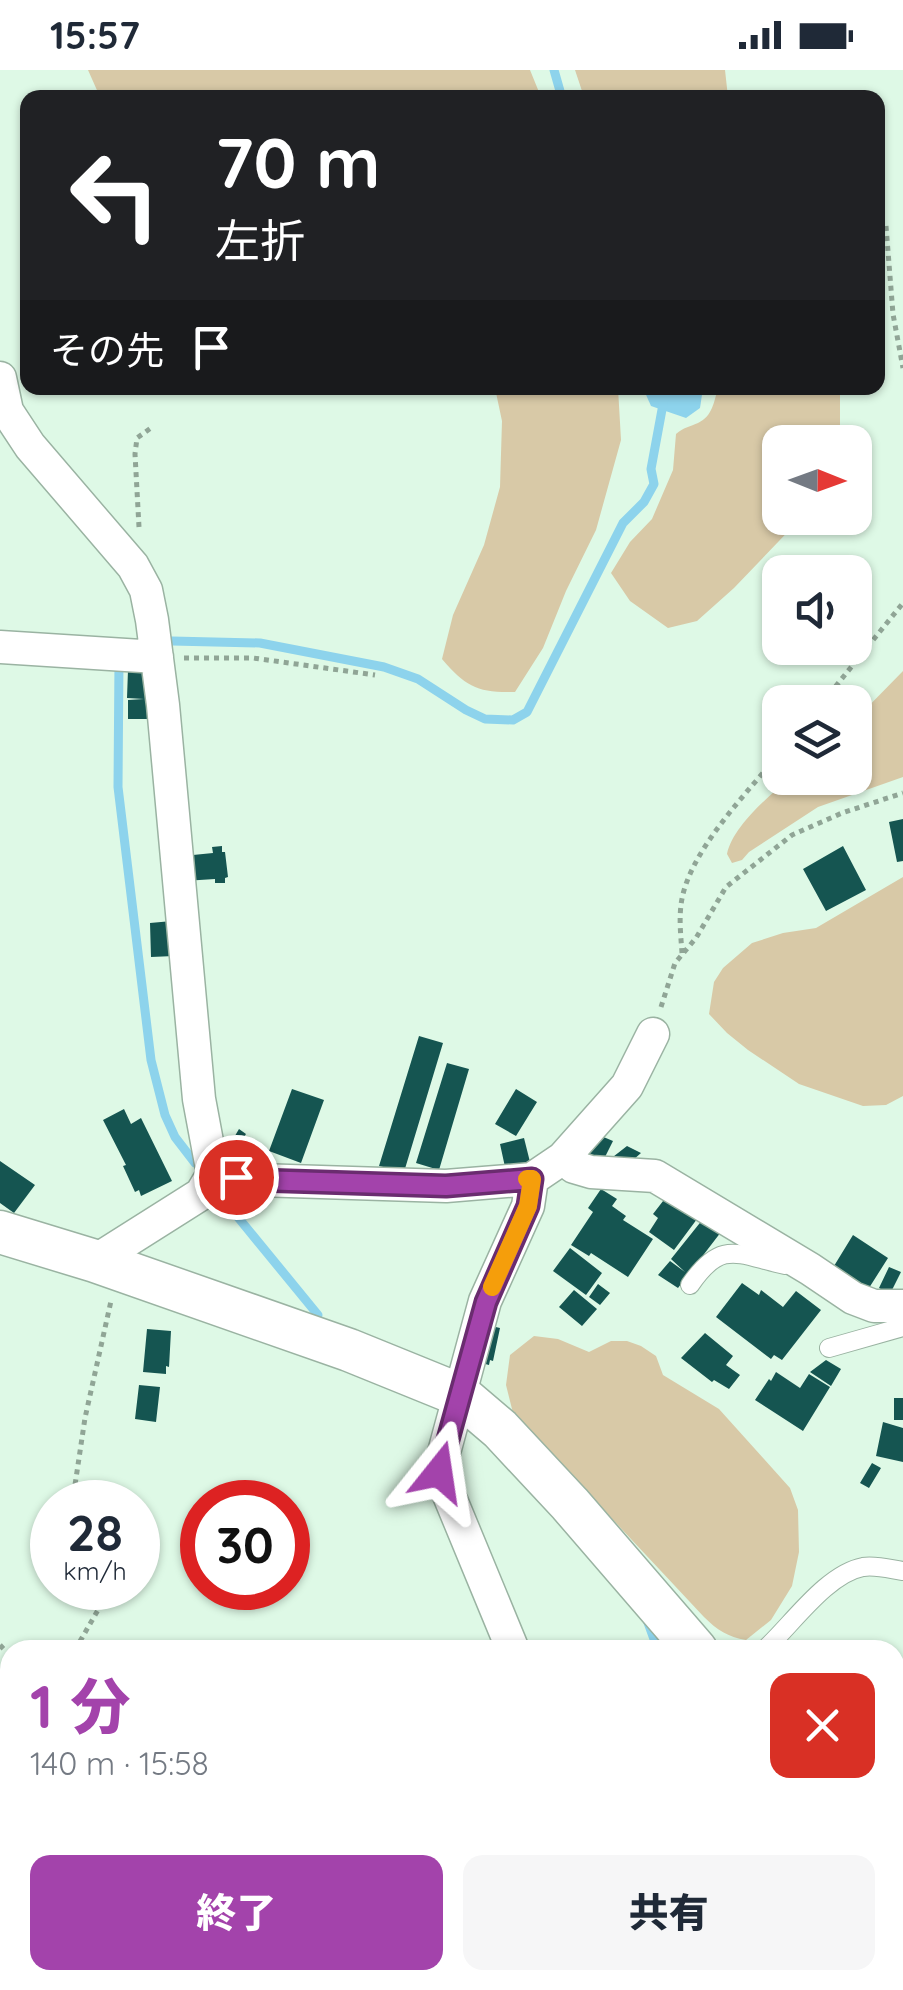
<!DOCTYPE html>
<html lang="ja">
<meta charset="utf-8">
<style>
body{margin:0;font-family:Quicksand,"Noto Sans JP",sans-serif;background:#f6f6f7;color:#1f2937;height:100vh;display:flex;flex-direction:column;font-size:38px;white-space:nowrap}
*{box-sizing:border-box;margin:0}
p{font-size:32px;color:#747a83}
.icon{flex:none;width:55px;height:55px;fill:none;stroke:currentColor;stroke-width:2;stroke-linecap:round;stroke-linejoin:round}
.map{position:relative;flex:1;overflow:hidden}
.drawer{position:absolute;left:0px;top:1570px;width:905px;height:350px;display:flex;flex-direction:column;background:#fff;border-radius:30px 30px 0 0;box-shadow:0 2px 8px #0004}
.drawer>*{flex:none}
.hud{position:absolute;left:20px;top:20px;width:865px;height:305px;border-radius:20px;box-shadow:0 2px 8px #0004;background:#202124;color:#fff;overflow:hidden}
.needle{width:65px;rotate:91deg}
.buttons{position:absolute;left:762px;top:355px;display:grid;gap:20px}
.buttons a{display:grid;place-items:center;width:110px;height:110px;border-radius:20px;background:#fff;box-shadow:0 2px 8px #0004;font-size:50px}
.speed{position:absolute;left:30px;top:1410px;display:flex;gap:20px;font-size:50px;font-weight:700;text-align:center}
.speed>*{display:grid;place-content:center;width:130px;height:130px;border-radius:50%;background:#fff;box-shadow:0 2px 8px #0004;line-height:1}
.speed small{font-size:25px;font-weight:400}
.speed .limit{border:15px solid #d22;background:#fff;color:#111}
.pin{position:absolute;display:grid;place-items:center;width:85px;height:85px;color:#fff;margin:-42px;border:5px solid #fff;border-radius:50%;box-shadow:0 2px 10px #0007}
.me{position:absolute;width:110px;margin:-55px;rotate:15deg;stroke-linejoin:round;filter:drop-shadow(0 0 8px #0008)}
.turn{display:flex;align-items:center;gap:35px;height:210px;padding:0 30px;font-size:45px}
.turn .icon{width:130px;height:130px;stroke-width:2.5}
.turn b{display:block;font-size:70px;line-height:85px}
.then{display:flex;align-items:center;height:95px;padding:0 30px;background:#0003;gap:20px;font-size:38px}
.round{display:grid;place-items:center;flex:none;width:105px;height:105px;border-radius:20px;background:#f6f6f7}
.summary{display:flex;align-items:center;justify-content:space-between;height:170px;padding:0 30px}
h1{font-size:60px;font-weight:800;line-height:75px;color:#a343ab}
.cta{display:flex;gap:20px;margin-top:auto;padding:20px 30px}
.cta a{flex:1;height:115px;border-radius:20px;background:#a343ab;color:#fff;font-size:40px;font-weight:800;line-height:115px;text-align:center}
.cta a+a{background:#f6f6f7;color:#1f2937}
.status{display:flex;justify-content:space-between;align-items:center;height:70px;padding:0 50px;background:#fff;direction:ltr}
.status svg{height:28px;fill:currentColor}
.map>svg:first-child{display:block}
.green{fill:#d8c9a7}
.water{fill:#8dd3ec}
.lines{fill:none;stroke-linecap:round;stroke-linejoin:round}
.stream{stroke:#8dd3ec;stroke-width:9}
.building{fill:#155551}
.service-casing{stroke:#9ab3a2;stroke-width:20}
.minor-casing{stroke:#9ab3a2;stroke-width:35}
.tertiary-casing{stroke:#9ab3a2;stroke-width:45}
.path{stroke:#90a596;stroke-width:5;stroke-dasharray:5 5;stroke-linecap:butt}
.service{stroke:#fff;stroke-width:18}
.minor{stroke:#fff;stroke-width:32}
.tertiary{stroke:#fff;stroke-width:42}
.route-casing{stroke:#6a2c6f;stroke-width:25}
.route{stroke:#a343ab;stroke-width:18}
.slow{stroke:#f59e0b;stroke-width:18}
</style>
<div class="status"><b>15:57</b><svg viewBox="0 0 49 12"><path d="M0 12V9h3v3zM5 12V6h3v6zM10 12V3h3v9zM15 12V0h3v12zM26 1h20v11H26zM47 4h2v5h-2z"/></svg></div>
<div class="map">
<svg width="903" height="1920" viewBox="0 0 903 1920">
<rect width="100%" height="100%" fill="#def9e6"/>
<path class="green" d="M88,0h442l11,27h-441z
M575,0h150l3,27h-144z
M495,318h123l3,52 -25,90 -30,61 -23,57 -28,44c-37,1 -49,-5 -73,-33l11,-44 31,-70 16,-58 2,-66z
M718,318h122v54h-60v76h21l-67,70 -37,33 -29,7 -38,-27 -19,-28 19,-31 22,-23 21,-49 3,-36c8,-7 13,-7 22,-11 15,-7 16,-22 20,-35z
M903,601v106l-85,30 -69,45 -7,8 -10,3 -5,-9c6,-28 42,-58 63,-76h65v-58z
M903,807v219l-17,9 -23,1 -64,-22 -51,-34 -21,-17 -18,-19 5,-32 9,-14 29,-25 31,-10 33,-5z
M534,1266l24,3 31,13 22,-11h16l14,5 15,10 7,19 56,34 71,79 8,22 1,42 -7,34 -21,34 -25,20c-18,-3 -29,-10 -42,-23l-191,-204 -7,-28 4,-30z
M598,1910h237v10h-239z"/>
<path class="water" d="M643,318h60l-3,20 -14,10 -35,-12z"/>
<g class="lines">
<path class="stream" d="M554,0l8,28
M172,571l88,2 124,24 34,12 48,31 19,9 28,1 14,-8 96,-189 21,-21 10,-18 -3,-15 15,-81
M119,591l-1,126 33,273 14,55 10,22 20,26
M232,1140l86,105
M647,1550l11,30
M587,1920l3,-10"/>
</g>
<path class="building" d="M128,600h22l2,49h-24v-19l16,-1 -17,-1z
M903,749v42l-6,1 -8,-40z
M222,776v6h3l3,25 -3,1v5h-10v-4l-31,2 -1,-25 30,-3 -1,-6z
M843,776l23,44 -40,21 -23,-42z
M172,851l2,35 -23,1 -1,-34z
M419,966l24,7 -39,129 -25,-6z
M447,993l22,6 -30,101 -23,-7z
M292,1019l32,11 -23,63 -32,-12z
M516,1019l21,13 -21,34 -21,-12z
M124,1039l7,15 10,-6 31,63 -31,15 -2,-6 -4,2 -12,-26 3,-1 -23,-45z
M239,1059l7,5 -11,16 -6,-4z
M594,1063l19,8 -10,20 -18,-9z
M524,1068l6,24 -25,5 -5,-23z
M627,1076l14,7 -17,15 -15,-8z
M0,1091l35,24 -21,28 -14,-10z
M601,1119l16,10 -5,7 14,10 -3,4 30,19 -25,38 -37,-24 -2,3 -18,-11 22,-33 -5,-4z
M670,1122l30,23 -26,35 -25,-18 9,-14 -5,-4z
M703,1149l18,13 -43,56 -20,-13 12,-14 15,11 -14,-13z
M853,1165l35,23 -19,30 -35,-22z
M570,1178l32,25 -16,22 -33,-24z
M889,1197l12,5 -11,22 -11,-6z
M742,1213l17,12 2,-5 22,17 13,-16 25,19 -39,50 -8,-5 -3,4 -55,-42z
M598,1214l12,9 -10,12 -11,-8z
M574,1220l23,19 -15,17 -23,-19z
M487,1255l13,3 -7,33 -3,-1 -1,5 -11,-3z
M147,1259l24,2 -2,36 -3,-1v8l-23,-2z
M705,1263l28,23 -7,9 14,10 -11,14 -15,-9 -2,2 -31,-24z
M826,1290l15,9 -10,17 -21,-14z
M776,1302l24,16 9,-14 21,13 -27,44 -48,-31 14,-21 2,2z
M139,1315l21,2 -4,35 -21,-3z
M894,1328h9v22h-9z
M883,1352l20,6v34l-27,-6z
M872,1393l9,5 -12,20 -9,-5z"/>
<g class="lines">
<defs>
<path id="service" d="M690,1215c32,-47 48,-30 95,-20
M829,1278l74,-21
M764,1580c27,-24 62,-76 99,-83 13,-2 27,2 40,4"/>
<path id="minor" d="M0,308l7,33 23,35 103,120 13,24 6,30 11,85 36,394 14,75 -12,20 -106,67
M0,577l157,10
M563,1088l11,9 17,5 64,4 155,93 43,29 21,8h29
M213,1104l45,6 188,6 86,-7 31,-21 64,-72 26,-52
M513,1580l-74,-179 46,-170 43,-95 4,-27
M430,1920l3,-10"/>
<path id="tertiary" d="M0,1162l95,29 254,89 111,45 40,34 70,75 126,146
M895,1801l8,8"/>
</defs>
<use href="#service" class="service-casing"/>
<use href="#minor" class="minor-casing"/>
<use href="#tertiary" class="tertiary-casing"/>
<path class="path" d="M886,156l7,88 10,54
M139,457l-4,-73 2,-16 14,-10
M184,588h69l122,17
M823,632l80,-99
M682,883c-1,-15 -3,-32 -1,-48 6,-52 66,-112 99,-152
M661,937l14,-44 21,-25 30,-51 66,-52 50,-22 61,-20
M84,1432l-9,-17 10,-67 26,-117
M0,1575l10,11
M75,1580l27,-47 2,-15
M895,1752l8,-6
M50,1920l4,-5 13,-5
M574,1920l1,-10
M847,1920l2,-10"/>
<use href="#service" class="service"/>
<use href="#minor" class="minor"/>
<use href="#tertiary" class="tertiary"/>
</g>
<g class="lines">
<defs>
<path id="route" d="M236,1107l22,3 188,6 86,-7 -4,27 -42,96 -47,170"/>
</defs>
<use href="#route" class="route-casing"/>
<use href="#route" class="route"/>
<path class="slow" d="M492,1217l36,-81 4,-27h-5"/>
</g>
</svg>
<div class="buttons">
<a><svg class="needle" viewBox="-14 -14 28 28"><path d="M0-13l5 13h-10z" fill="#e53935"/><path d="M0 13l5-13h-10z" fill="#747a83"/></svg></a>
<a><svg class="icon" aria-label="sound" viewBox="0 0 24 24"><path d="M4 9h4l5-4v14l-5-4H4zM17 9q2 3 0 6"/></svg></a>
<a><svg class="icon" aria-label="layers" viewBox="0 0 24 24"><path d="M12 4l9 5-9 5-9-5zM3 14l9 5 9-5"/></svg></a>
</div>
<div class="speed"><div>28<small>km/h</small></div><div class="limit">30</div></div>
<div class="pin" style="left:236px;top:1107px;background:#d93025"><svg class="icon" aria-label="arrive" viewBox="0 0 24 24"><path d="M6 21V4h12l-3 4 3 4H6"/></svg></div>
<svg class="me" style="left:439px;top:1402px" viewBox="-20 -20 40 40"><path d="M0-17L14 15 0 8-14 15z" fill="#a343ab" stroke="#fff" stroke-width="4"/></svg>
<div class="hud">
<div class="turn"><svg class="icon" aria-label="left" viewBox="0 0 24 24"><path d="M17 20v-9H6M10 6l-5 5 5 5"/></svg><div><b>70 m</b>左折</div></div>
<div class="then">その先<svg class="icon" aria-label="arrive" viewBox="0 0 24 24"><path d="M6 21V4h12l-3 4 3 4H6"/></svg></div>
</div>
<section class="drawer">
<div class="summary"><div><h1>1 分</h1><p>140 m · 15:58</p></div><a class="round" style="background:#d93025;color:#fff"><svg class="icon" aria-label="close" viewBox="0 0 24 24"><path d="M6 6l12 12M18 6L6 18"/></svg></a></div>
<div class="cta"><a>終了</a><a>共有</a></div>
</section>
</div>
